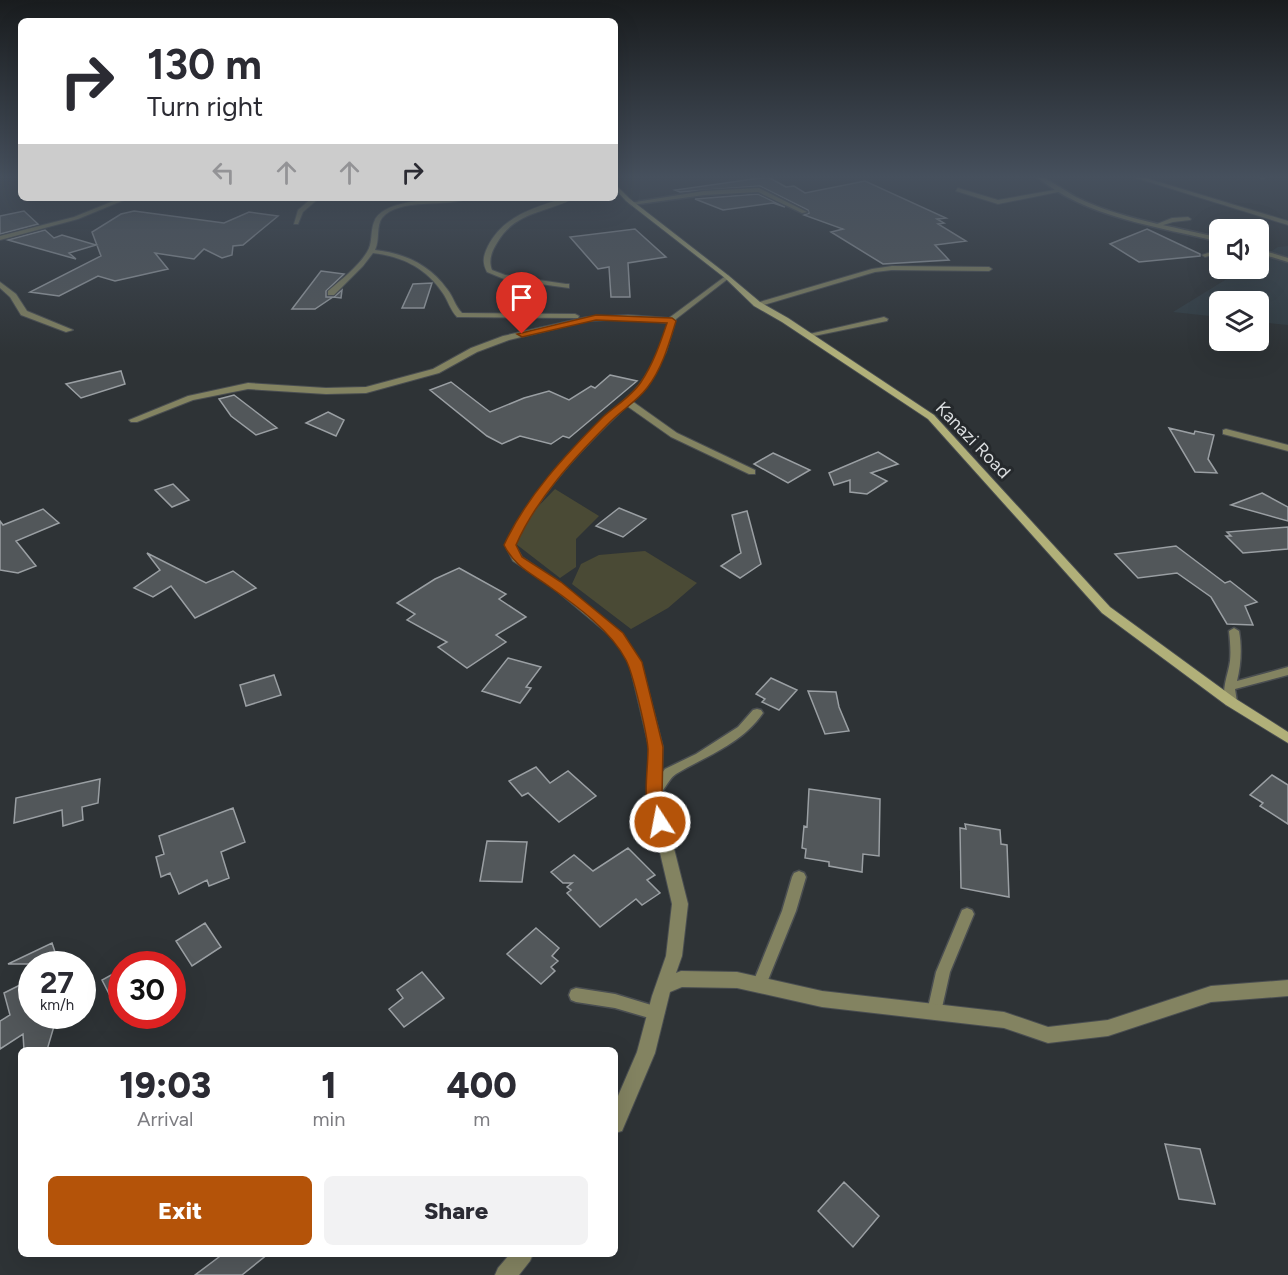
<!DOCTYPE html>
<style>
body{margin:0;font-family:Figtree,sans-serif;background:#f2f2f3;color:#2b2b33;height:100vh;display:flex;flex-direction:column;font-size:22px;white-space:nowrap}
*{box-sizing:border-box;margin:0}
p{font-size:20px;color:#7c7c81}
.icon{flex:none;width:33px;height:33px;fill:none;stroke:currentColor;stroke-width:2;stroke-linecap:round;stroke-linejoin:round}
.map{position:relative;flex:1;overflow:hidden}
.panel{position:absolute;left:18px;top:1047px;width:600px;height:210px;display:flex;flex-direction:column;background:#fff;border-radius:9px;box-shadow:0 6px 24px #0002}
.panel>*{flex:none}
.guide{position:absolute;left:18px;top:18px;width:600px;height:183px;border-radius:9px;box-shadow:0 6px 24px #0002;background:#fff;color:#2b2b33;overflow:hidden}
.tools{position:absolute;left:1209px;top:219px;display:grid;gap:12px}
.tools a{display:grid;place-items:center;width:60px;height:60px;border-radius:9px;background:#fff;box-shadow:0 6px 24px #0002;font-size:30px}
.speed{position:absolute;left:18px;top:951px;display:flex;gap:12px;font-size:30px;font-weight:700;text-align:center}
.speed>*{display:grid;place-content:center;width:78px;height:78px;border-radius:50%;background:#fff;box-shadow:0 6px 24px #0002;line-height:1}
.speed small{font-size:15px;font-weight:400}
.speed .limit{border:9px solid #d22;background:#fff;color:#111}
.pin{position:absolute;display:grid;place-items:center;width:51px;height:51px;color:#fff;margin:-62px -26px;border-radius:50% 50% 50% 0;rotate:-45deg;box-shadow:0 0 6px #0007}
.pin .icon{rotate:45deg}
.me{position:absolute;width:66px;margin:-33px;rotate:349deg;stroke-linejoin:round;filter:drop-shadow(0 0 4px #0008)}
.turn{display:flex;align-items:center;gap:21px;height:126px;padding:0 30px;font-size:27px}
.turn .icon{width:78px;height:78px;stroke-width:2.5}
.turn b{display:block;font-size:42px;line-height:51px}
.lanes{display:flex;align-items:center;height:57px;padding:0 30px;background:#0003;justify-content:center;gap:30px;direction:ltr}
.lanes .off{opacity:.35}
.eta{display:flex;justify-content:space-evenly;align-items:center;height:102px;text-align:center}
.eta b{font-size:36px;font-weight:800;line-height:42px}
.primary-button{display:flex;gap:12px;margin-top:auto;padding:12px 30px}
.primary-button a{flex:1;height:69px;border-radius:9px;background:#b45309;color:#fff;font-size:24px;font-weight:800;line-height:69px;text-align:center}
.primary-button a+a{background:#f2f2f3;color:#2b2b33}
.map>svg:first-child{display:block}
.built{fill:#323d43}
.green{fill:#4a4a35}
.building{fill:#52575a;stroke:#9a9fa3;stroke-width:1.5}
.lines{fill:none;stroke-linecap:round;stroke-linejoin:round}
.lane-casing{stroke:#4a4e51;stroke-width:3}
.street-casing{stroke:#4a4e51;stroke-width:2}
.secondary-casing{stroke:#4a4e51;stroke-width:2}
.lane{fill:#838361;fill-rule:evenodd}
.street{fill:#838361;fill-rule:evenodd}
.secondary{fill:#b1b079;fill-rule:evenodd}
.route{fill:#b45309;stroke:#753606;stroke-width:1.5}
.labels{text-anchor:middle;stroke-width:6;stroke-linejoin:round;paint-order:stroke}
.far-street-label{font-size:18px;fill:#dbdee0;stroke:#25292c}
</style>
<div class="map">
<svg width="1288" height="1275" viewBox="0 0 1288 1275">
<rect width="100%" height="100%" fill="#2e3336"/>
<path class="built" d="M1288,246v79l-29,-3 -1,-20h-38l-1,15 -46,-5 70,-43 15,-1 1,-9 19,-12z"/>
<path class="green" d="M555,489l44,27 -23,23v28l-16,11 -44,-34 13,-28z
M645,551l52,32 -29,25 -37,21 -59,-45 9,-20 18,-9z"/>
<path class="building" d="M768,177l18,10 8,-1 11,7 60,-12 81,37 -9,1 7,4 -6,1 28,17 -31,4 14,15 -66,4 -52,-32 12,-3 -39,-14 5,-2 -1,-3 -48,-24 -80,6 -5,-2z
M758,194l27,13 -12,-4 -50,7 -28,-11z
M24,211l14,13 -38,10v-18z
M134,211l90,12 25,-11 29,4 -35,29 -10,1 -1,9 -10,3 -18,-9 -10,10 -39,-6 13,16 -53,12 -17,-5 -39,20 -29,-4 71,-36 -9,-24 29,-18z
M635,229l31,28 -38,6 2,34h-19l-2,-30 -11,2 -28,-32z
M1147,229l53,25v2l-61,6 -29,-18z
M45,230l9,8 8,-3 34,10 -27,8 7,6 -68,-19z
M321,271l23,3 -18,17v6h8l8,-7 -1,8 -8,-1 -18,12h-23z
M432,283l-8,25h-22l11,-24z
M121,371l4,13 -44,14 -15,-14z
M610,375l27,6 -68,57 -6,-2 -12,8 -31,-8 -18,8 -15,-8 -57,-46 21,-8 39,30 34,-14 25,-7 20,9 22,-14 4,2z
M234,395l43,33 -21,7 -25,-19 -12,-17z
M328,412l16,8 -8,16 -30,-13z
M1169,428l25,6 1,-3 19,4 -6,24 9,14 -22,-1z
M878,452l20,12 -27,9 16,8 -20,13 -17,-2v-12l-16,5 -5,-12z
M773,453l37,17 -22,13 -34,-19z
M173,484l16,16 -17,7 -17,-17z
M1262,493l26,14v14l-57,-16z
M619,508l27,11 -23,18 -27,-11z
M43,509l16,14 -43,18 20,25 -18,7 -18,-3v-49l3,4z
M747,511l14,53 -21,14 -19,-12 20,-13 -9,-38z
M1288,527v22l-45,4 -17,-17h5l-4,-4z
M1176,546l49,37 5,-2 27,21 -12,4 8,19 -26,-1 -16,-27 -34,-24 -39,5 -23,-24z
M147,553l59,30 27,-12 23,17 -61,30 -24,-32 -18,11 -19,-9 26,-18z
M459,568l47,26 -7,5 27,18 -30,18 10,7 -39,26 -29,-21 9,-5 -40,-22 8,-6 -18,-11 38,-24z
M508,658l33,9 -15,20 5,1 -11,15 -38,-12z
M274,675l7,20 -35,11 -6,-21z
M771,678l26,12 -18,20 -17,-8 3,-3 -9,-5z
M808,691l28,1 3,15 10,24 -24,3z
M536,767l14,16 18,-12 28,25 -37,26 -31,-29 -6,3 -13,-15z
M1272,775l16,10v39l-28,-18 3,-3 -13,-8z
M100,779l-2,24 -16,4 1,13 -20,6 -1,-16 -48,13 2,-25z
M809,789l71,10 -1,57 -16,-2 -1,18 -33,-6v-4l-24,-4 1,-9 -4,-1 2,-22 3,1z
M233,808l12,34 -24,10 8,26 -20,8 -2,-6 -28,14 -9,-21 -9,4 -5,-20 8,-3 -5,-18z
M965,824l35,6 1,14 6,1 2,52 -48,-9 -1,-60 6,1z
M487,841l40,1 -5,40 -42,-1z
M628,848l27,27 -8,5 13,13 -18,12 -6,-6 -36,28 -33,-34 4,-3 -4,-3 5,-4h-9l-12,-11 23,-17 19,16z
M205,923l16,24 -29,19 -16,-25z
M536,928l23,20 -7,8 6,5 -7,6 4,4 -14,13 -34,-30z
M52,943l7,21h-51z
M122,969v50l-20,-39z
M422,972l22,26 -40,29 -15,-18 14,-11 -6,-8z
M32,979v37h25l-10,34h-23l-1,-16 -23,15v-28l10,-6 -6,-22z
M1165,1144l35,5 15,55 -36,-5z
M844,1182l35,34 -26,31 -35,-36z
M223,1254h45l-26,21h-47z"/>
<g class="lines">
<defs>
<path id="lane" d="M1036,176c9,0 31,16 40,21 44,22 96,29 144,41v4c-60,-15 -137,-25 -184,-66z
M759,188l48,24 -5,1 -44,-21 -54,3 -72,10 -3,-2 75,-12z
M1258,249l30,9v4l-30,-9z
M1234,628l5,3c3,17 2,34 -2,50l51,-14v8l-53,14 2,13 -2,3h-8c-7,-14 1,-29 3,-44 1,-10 0,-20 -1,-30z
M757,709l4,1 2,3c-21,31 -57,43 -87,61 -10,6 -13,26 -26,21l-2,-3 2,-3 15,-20 31,-15 42,-27 15,-17z
M799,871l5,2 2,4 -10,34 -32,79 -5,2 -5,-2 -2,-5 30,-74 10,-34 2,-4z
M967,908l5,2 2,4 -24,58 -9,40 -2,5 -5,2 -5,-2 -2,-5 9,-40 26,-62z
M576,988l39,6 46,14 3,5 -3,5 -5,2 -41,-12 -39,-6 -5,-2 -2,-5 2,-5z"/>
<path id="street" d="M1130,176h9l149,45v4z
M1257,176h8l1,1 -3,2z
M958,188l40,12 62,-11 3,2 -65,13 -42,-13z
M121,198h8l-51,21 -78,21v-4l74,-19z
M312,198h7l-16,14 -5,12h-4l4,-14z
M445,198h24c-21,10 -70,-1 -87,20 -6,8 -2,22 -7,32 29,3 55,15 72,39 6,7 8,17 15,24l113,1 4,2 -1,2 -121,-1c-7,-7 -9,-17 -15,-25 -16,-24 -41,-36 -69,-39l-10,13 -29,29h-6v-4c14,-12 30,-24 39,-39 6,-9 3,-20 7,-30 7,-21 53,-22 71,-24z
M565,198h9c-27,15 -59,13 -77,45 -5,8 -9,17 -5,27l13,5 61,9h3v4l-65,-9 -17,-7c-5,-9 -4,-16 1,-26 15,-30 47,-39 77,-48z
M1188,217l3,2 -1,1 -17,2 -13,4 -3,-2 15,-6z
M1220,249v4l-15,4 -3,-2z
M892,266l97,1 3,2 -3,2 -97,-1 -17,2 -115,34 -7,-2 119,-35z
M727,275l2,1v2l-53,41 -10,33 -20,36 -14,13 45,32 78,37v4h-6l-78,-37 -44,-31c-42,40 -87,85 -112,139l7,12 38,26 62,50 19,29 22,85 -2,50 27,107 -6,52 -6,17 5,-2 56,1 85,19 182,21 44,15 60,-7 103,-34 77,-6v16l-77,6 -103,34 -60,7 -44,-15 -182,-21 -85,-19 -55,-1 -12,5 -15,61 -33,78 -7,2v-30l22,-51 15,-56 14,-40 6,-52 -25,-107 2,-50 -20,-85 -15,-23 -62,-52 -39,-26 -8,-16c22,-48 61,-88 98,-126 11,-11 26,-21 36,-34 14,-18 22,-41 29,-62l-40,-4 -41,2 -78,19 -32,12 -38,21 -73,20 -40,1 -78,-5 -55,11 -56,22h-6l-2,-2 59,-24 60,-13 78,5 40,-1 67,-18 38,-21 32,-12 84,-19 41,-2 41,3z
M0,282l16,12 11,17 46,19 -7,2 -45,-17 -11,-18 -10,-9z
M884,317l4,2 -1,2 -78,16 -4,-2z
M1226,429l62,16v6l-65,-17v-4z
M510,1254h23l-3,7 -11,14h-24l3,-7z"/>
<path id="secondary" d="M615,184l15,15 99,77 31,26 28,16 146,97 176,192 126,92 52,33v11l-62,-38 -124,-92 -174,-194 -146,-97 -28,-16 -29,-28 -99,-77 -11,-12z"/>
</defs>
<use href="#lane" class="lane-casing"/>
<use href="#street" class="street-casing"/>
<use href="#secondary" class="secondary-casing"/>
<use href="#lane" class="lane"/>
<use href="#street" class="street"/>
<use href="#secondary" class="secondary"/>
</g>
<linearGradient id="sky" x2="0" y2="1"><stop stop-color="#191c1e"/><stop offset="0.5" stop-color="#46505d"/><stop offset="1" stop-color="#46505d" stop-opacity="0"/></linearGradient>
<rect width="1288" height="354" fill="url(#sky)"/>
<path class="route" d="M596,315l76,3 4,3c-7,23 -14,48 -29,67 -10,13 -25,22 -37,34 -35,35 -74,77 -94,123l6,12 39,25 62,51 19,29 21,85 -1,50 6,25 -2,4h-12c-13,-24 -6,-51 -6,-77 -1,-15 -15,-76 -22,-89 -15,-29 -49,-54 -76,-73 -19,-14 -35,-20 -46,-42 22,-48 62,-91 99,-128 12,-11 29,-21 38,-35 12,-18 19,-38 26,-59l-71,-3 -74,17 -5,-3z"/>
<g class="labels">
<g class="far-street-label">
<text transform="translate(973 440) rotate(46)" y="6">Kanazi Road</text>
</g>
</g>
</svg>
<div class="tools">
<a><svg class="icon" aria-label="sound" viewBox="0 0 24 24"><path d="M4 9h4l5-4v14l-5-4H4zM17 9q2 3 0 6"/></svg></a>
<a><svg class="icon" aria-label="layers" viewBox="0 0 24 24"><path d="M12 4l9 5-9 5-9-5zM3 14l9 5 9-5"/></svg></a>
</div>
<div class="speed"><div>27<small>km/h</small></div><div class="limit">30</div></div>
<div class="pin" style="left:522px;top:334px;background:#d93025"><svg class="icon" aria-label="arrive" viewBox="0 0 24 24"><path d="M6 21V4h12l-3 4 3 4H6"/></svg></div>
<svg class="me" style="left:660px;top:822px" viewBox="-20 -20 40 40"><circle r="17" fill="#b45309" stroke="#fff" stroke-width="3"/><path d="M0-11L8 9 0 5-8 9z" fill="#fff"/></svg>
<div class="guide">
<div class="turn"><svg class="icon" aria-label="right" viewBox="0 0 24 24"><path d="M7 20v-9h11M14 6l5 5-5 5"/></svg><div><b>130 m</b>Turn right</div></div>
<div class="lanes"><svg class="icon off" aria-label="left" viewBox="0 0 24 24"><path d="M17 20v-9H6M10 6l-5 5 5 5"/></svg><svg class="icon off" aria-label="ahead" viewBox="0 0 24 24"><path d="M12 20V5M6 11l6-6 6 6"/></svg><svg class="icon off" aria-label="ahead" viewBox="0 0 24 24"><path d="M12 20V5M6 11l6-6 6 6"/></svg><svg class="icon" aria-label="right" viewBox="0 0 24 24"><path d="M7 20v-9h11M14 6l5 5-5 5"/></svg></div>
</div>
<section class="panel">
<div class="eta">
<div><b>19:03</b><p>Arrival</p></div>
<div><b>1</b><p>min</p></div>
<div><b>400</b><p>m</p></div>
</div>
<div class="primary-button"><a>Exit</a><a>Share</a></div>
</section>
</div>
